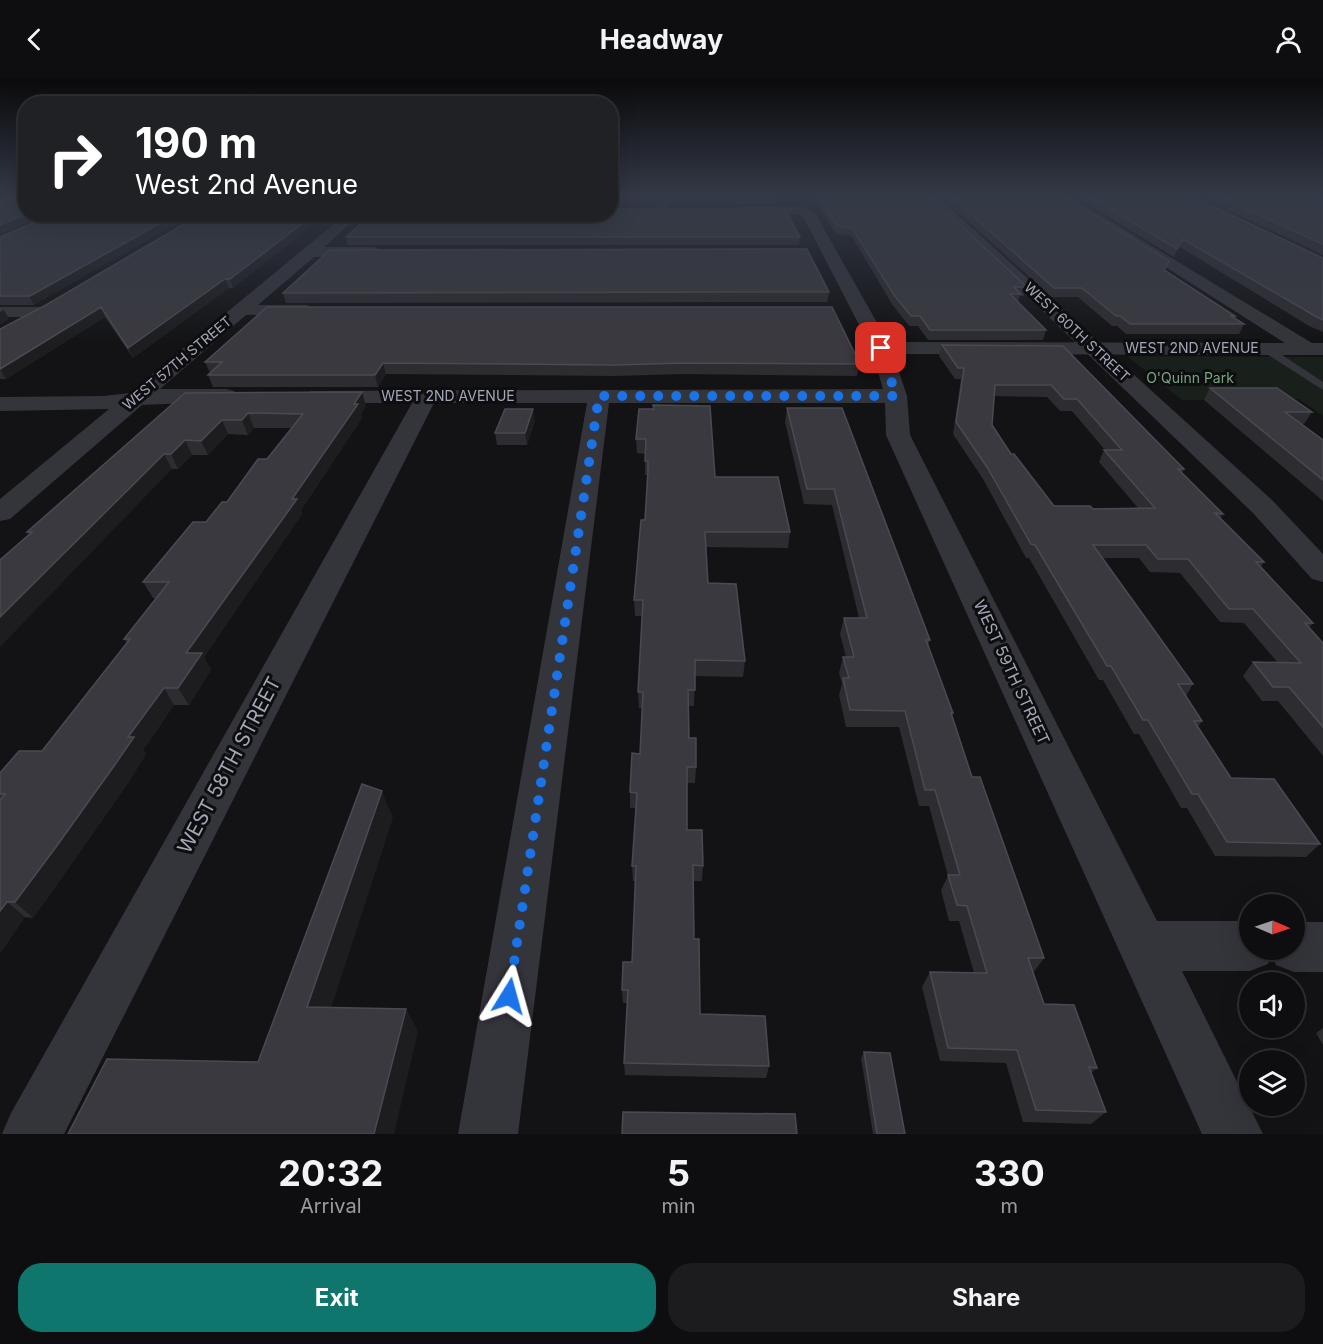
<!DOCTYPE html>
<style>
body{margin:0;font-family:Inter,sans-serif;background:#1c1c1e;color:#f1f3f6;height:100vh;display:flex;flex-direction:column;font-size:22px;white-space:nowrap}
*{box-sizing:border-box;margin:0}
p{font-size:20px;color:#9b9c9f}
.icon{flex:none;width:33px;height:33px;fill:none;stroke:currentColor;stroke-width:2;stroke-linecap:round;stroke-linejoin:round}
.map{position:relative;height:1056px;overflow:hidden}
.details{display:flex;flex-direction:column;background:#0e0e10;flex:1}
.details>*{flex:none}
.top-card{position:absolute;left:18px;top:18px;width:600px;height:126px;border-radius:24px;box-shadow:0 6px 24px #0002,0 0 0 2px #2e2e30;background:#202124;color:#fff;overflow:hidden}
.needle{width:39px;rotate:92deg}
.tools{position:absolute;left:1239px;top:816px;display:grid;gap:12px}
.tools a{display:grid;place-items:center;width:66px;height:66px;border-radius:50%;background:#0e0e10;box-shadow:0 6px 24px #0002,0 0 0 2px #2e2e30;font-size:30px}
.pin{position:absolute;display:grid;place-items:center;width:51px;height:51px;color:#fff;margin:-26px;border-radius:12px;box-shadow:0 3px 9px #0006}
.me{position:absolute;width:66px;margin:-33px;rotate:8deg;stroke-linejoin:round;filter:drop-shadow(0 0 4px #0008)}
.turn{display:flex;align-items:center;gap:21px;height:126px;padding:0 18px;font-size:27px}
.turn .icon{width:78px;height:78px;stroke-width:2.5}
.turn b{display:block;font-size:42px;line-height:51px}
.eta{display:flex;justify-content:space-evenly;align-items:center;height:102px;text-align:center}
.eta b{font-size:36px;font-weight:700;line-height:42px}
.cta{display:flex;gap:12px;margin-top:auto;padding:12px 18px}
.cta a{flex:1;height:69px;border-radius:24px;background:#0f766e;color:#fff;font-size:24px;font-weight:700;line-height:69px;text-align:center}
.cta a+a{background:#1c1c1e;color:#f1f3f6}
header{display:flex;justify-content:space-between;align-items:center;height:78px;padding:0 18px;background:#0e0e10;font-size:27px;font-weight:700}
.map>svg:first-child{display:block}
.green{fill:#19201b}
.lines{fill:none;stroke-linecap:round;stroke-linejoin:round}
.service{fill:#34343b;fill-rule:evenodd}
.minor{fill:#34343b;fill-rule:evenodd}
.tertiary{fill:#34343b;fill-rule:evenodd}
.wall{fill:#2d2c30;fill-rule:evenodd}
.shaded-wall{fill:#1d1d1f}
.building{fill:#3a393f;stroke:#4a4a52;stroke-width:1.5;fill-rule:evenodd}
.route{stroke:#1a73e8;stroke-width:10;stroke-dasharray:0 18}
.labels{text-anchor:middle;stroke-width:6;stroke-linejoin:round;paint-order:stroke}
.far-street-label{font-size:14px;fill:#a3a6b7;stroke:#0e0e10}
.far-park-label{font-size:14px;fill:#78a482;stroke:#0e0e10}
.street-label{font-size:16px;fill:#a3a6b7;stroke:#0e0e10}
.near-street-label{font-size:20px;fill:#a3a6b7;stroke:#0e0e10}
</style>
<header><svg class="icon" aria-label="back" viewBox="0 0 24 24"><path d="M15 5l-7 7 7 7"/></svg>Headway<svg class="icon" aria-label="person" viewBox="0 0 24 24"><circle cx="12" cy="8" r="4"/><path d="M4 21q1-7 8-7t8 7"/></svg></header>
<div class="map">
<svg width="1323" height="1056" viewBox="0 0 1323 1056">
<rect width="100%" height="100%" fill="#131315"/>
<path class="green" d="M1127,278l196,1v59l-24,-17 -117,1z"/>
<g class="lines">
<path class="service" d="M1262,269h8l53,35v8l-61,-39z"/>
<path class="minor" d="M656,118h12v17h-10z
M1054,118h15l243,147h11v12l-430,-1 14,42 3,39 247,486h93v29h44v-28h29v50h-29l-18,-7 -4,-11 -4,10 -18,7h-68l81,163h-61l-316,-699 -1,-32h-276l-91,731h-60l129,-731h-153l-370,731h-62l9,-21 401,-710h-93l-8,-2 -3,-5 3,-5 572,-2 -12,-41 -67,-130 -5,-4 -62,-1v-6l5,-1h60l13,7 73,129 397,1z
M346,136h15l-37,33h50l5,2 3,3 -3,3 -65,2 -56,48h49l9,5 -3,4 -67,1 -86,74h66l8,2 3,5 -3,5 -92,4 -132,114 -10,2v-22l109,-90 -109,2v-14l104,-1 25,-3z
M0,229h41l9,5 -9,5h-41z"/>
<path class="tertiary" d="M923,118h14l336,305 50,53v28l-11,-3 -59,-66z"/>
</g>
<path class="wall" d="M610,118h168v8h-168z
M812,118h117l98,91 -3,9h-4l-2,6 28,28 -3,10h-115l-10,-14h-9l-17,-22 -41,-69 -15,-1z
M941,118h123l101,75 70,45 -1,2 10,6 -5,10h-113l-9,-8h-5l-34,-29h-27z
M1074,118h117l132,62v74l-14,-6 -129,-79 -6,10z
M1199,118h124v59z
M201,136h125l-93,74h-4l-96,70 -28,-41 -99,62h-6v-50l46,-24z
M0,159l34,68h-34z
M346,159h454l-1,8h-451z
M829,214l-2,10 -541,1 -3,-10z
M267,229l593,57 -3,12 -174,-2 -68,2 -229,-2 -8,13h-165l-5,-12 2,-2 -5,-11z
M942,267l121,1 121,123 -2,4 41,41 -3,5 44,43 -3,5 52,56 -4,5 14,15v113l-45,-55h-16l-19,-25 10,-14 25,1 -34,-40 -24,-1 -40,-49 -30,-1 -11,-14h-36l90,126 -7,12 16,25 -4,6 33,51 89,66 -14,13 -91,-1 -28,-48h-6l-42,-74h-5l-31,-54h-4l-70,-122h-3l-43,-79 -30,-45 8,-55h-6l-16,-23zM994,318l53,1 13,14h12l33,39h-1l-5,12 39,46 -45,1 -39,-3 -43,-52 -19,-29z
M1210,310l102,24 -8,12h-2l21,16v61l-119,-101z
M185,315l181,13 -5,8 1,4 -61,92 1,4 -98,143 7,13 -22,35h-15l-31,45 3,4 -18,29 -56,80 -39,55 -8,-1 -25,36v-180l42,-22 85,-108 -3,-4 32,-41h-3l-10,-16 84,-80 40,-43 25,-31h-38l-6,7 -20,-1 -20,21h-16l-14,14h-6l-143,66 -2,-3z
M787,330l143,232 -2,5 25,68 -1,4 20,60 72,181 -11,15 11,31 53,64 -6,5 15,39 -15,12 -68,-2 -17,-59 -66,-2 -18,-74 8,-15 44,1 -15,-52h-10l-8,-31 7,-14 -19,-70h-10l-20,-79h-53l-7,-32 3,-11 -3,-11 4,-16h3l-6,-23 4,-16h15l-27,-113 -28,-1 -19,-82z
M639,331l76,68 75,55 -2,16 -82,-1 2,36 37,78 -2,16 -48,-1 -1,30h-5v32l7,29 -1,16h-8v47l16,36 -1,15h-9l1,58 6,75 69,52 -3,12 -141,-3 -1,-12 3,-60h-4l-1,-13 10,-28 3,-81h-2l-1,-15 4,-58h-6v-16l10,-38 2,-46h-3l-1,-16 4,-76h-7l-1,-16 11,-80 3,-45h-3v-21l-8,-1 -1,-14z
M535,343l-8,24h-30l-2,-12z
M1323,950v17l-7,-12z
M864,974l41,82h-32l-12,-76z"/>
<path class="shaded-wall" d="M26,136h19l-45,21v-10z
M177,136h16l-159,91 -4,-9z
M315,136h11l-93,74 -3,-9z
M1183,161l-3,8 -6,10 3,-8z
M225,201l4,9 -96,70 -5,-10z
M101,229l4,10 -99,62 -6,-10z
M4,232l5,9 -9,6v-13z
M383,285l3,11 -8,13 -3,-12z
M362,314l4,14 -5,8 1,4 -61,92 1,4 -98,143 7,13 -22,35 -11,-17 8,-35 106,-154z
M533,331l2,12 -8,24 -2,-12z
M248,335l6,15 -6,7 -6,-15z
M222,342l6,14 -20,21 -7,-14z
M185,362l7,15 -14,14 -7,-15z
M164,376l8,15 -172,178v-30z
M164,610l10,17 -31,45 3,4 -18,29 -95,135 -18,-16 113,-165z
M382,713l11,27 -69,212 -17,-23z
M7,824l18,15 -25,36v-42z
M406,931l12,22 -24,103h-20z"/>
<path class="building" d="M0,118h26v18l-26,11z
M610,118h168l1,1h-169z
M817,118h112l98,91h-13l7,7h-11l36,36h-116l-10,-14h-9l-17,-21 -42,-67 -15,-2z
M950,118h114l105,65 -5,9 71,46h-4l13,8h-114l-10,-8h-4l-34,-28h-28z
M1088,118h103l132,62v62l-8,-4 -132,-77 -6,10z
M1217,118h106v48z
M610,131h175l15,28h-454l26,-23h238z
M54,136h123l-147,82h-30v-59z
M201,136h114l-85,65h-5l-97,69 -27,-41 -101,62v-40l46,-24z
M807,171l22,43 -546,1 47,-43z
M267,229h565l28,57 -177,-1 -68,2 -232,-2 -8,12h-167l14,-13h-17z
M942,267l121,1 121,123h-6l45,45 -8,-1 49,49h-8l57,61h-8l18,20v84l-34,-40h-16l-20,-25 48,1 -48,-54h-24l-41,-50h-30l-12,-14h-53l100,139h-15l24,37h-8l37,57 43,1 46,65 -93,-2 -29,-48h-6l-44,-74h-5l-32,-54h-4l-72,-121 -4,-1 -44,-77 -31,-45 8,-54h-6zM995,307h56l13,14h13l45,51h-18l51,58 -62,1 -3,-3h-36l-40,-52h-3l-19,-29z
M1210,310h67l35,24h-27l38,28v40z
M362,314l-8,12h4l-66,95h5l-111,154h16l-24,35h-14l-36,49h6l-20,29 -58,81 -41,55h-8l-7,9v-111l5,-6h-5v-21l19,-22h23l88,-112h-6l45,-57h-26l50,-60h13l16,-20h5l31,-43h9l36,-45 -55,-1 -6,7h-20l-21,21 -16,-1 -14,14h-7l-164,163v-57l32,-28h-5l158,-139z
M653,327l57,1 5,71h63l12,55h-85l3,51 28,1 9,77 -50,-1v30h-7l1,48h7v29h-9v63h15l1,36 -10,-1 1,74h5l1,75 65,2 4,50 -145,-3 4,-73h-6l1,-28h9l4,-96h-4l5,-73 -7,-1 1,-20 1,-19 8,1 3,-62h-5l5,-92h-9l7,-80h4l3,-50v-9h-3l1,-22h-10l3,-30h15z
M787,330h55l88,232h-4l27,73h-2l21,64h8l64,181h-16l16,46 30,1 23,63 -8,-1 17,45 -70,-2 -19,-60 -69,-2 -18,-76 57,1 -20,-67 -10,-1 -9,-30h12l-25,-85h-10l-20,-79 -55,-1 -7,-32h6l-6,-21h11l-10,-39h23l-33,-129h-27z
M505,331h28l-8,24h-30z
M362,706l20,7 -75,216 99,2 -32,125h-306l39,-75 151,3z
M864,974l26,1 15,81h-28z
M623,1034l172,2 2,20h-175z"/>
<linearGradient id="sky" x2="0" y2="1"><stop stop-color="#0a0a0c"/><stop offset="0.44" stop-color="#333946"/><stop offset="1" stop-color="#333946" stop-opacity="0"/></linearGradient>
<rect width="1323" height="266" fill="url(#sky)"/>
<g class="lines">
<path class="route" d="M509,918l90,-600h297l-15,-48"/>
</g>
<g class="labels">
<g class="far-street-label">
<text transform="translate(1077 254) rotate(43)" y="5">WEST 60TH STREET</text>
<text x="1192" y="275">WEST 2ND AVENUE</text>
<text transform="translate(177 285) rotate(-40)" y="5">WEST 57TH STREET</text>
<text x="448" y="323">WEST 2ND AVENUE</text>
</g>
<g class="far-park-label">
<text x="1190" y="305">O'Quinn Park</text>
</g>
<g class="street-label">
<text transform="translate(1012 594) rotate(65)" y="6">WEST 59TH STREET</text>
</g>
<g class="near-street-label">
<text transform="translate(229 687) rotate(-62)" y="7">WEST 58TH STREET</text>
</g>
</g>
</svg>
<div class="tools">
<a><svg class="needle" viewBox="-14 -14 28 28"><path d="M0-13l5 13h-10z" fill="#e53935"/><path d="M0 13l5-13h-10z" fill="#9b9c9f"/></svg></a>
<a><svg class="icon" aria-label="sound" viewBox="0 0 24 24"><path d="M4 9h4l5-4v14l-5-4H4zM17 9q2 3 0 6"/></svg></a>
<a><svg class="icon" aria-label="layers" viewBox="0 0 24 24"><path d="M12 4l9 5-9 5-9-5zM3 14l9 5 9-5"/></svg></a>
</div>
<div class="pin" style="left:881px;top:270px;background:#d93025"><svg class="icon" aria-label="arrive" viewBox="0 0 24 24"><path d="M6 21V4h12l-3 4 3 4H6"/></svg></div>
<svg class="me" style="left:509px;top:918px" viewBox="-20 -20 40 40"><path d="M0-17L14 15 0 8-14 15z" fill="#1a73e8" stroke="#fff" stroke-width="4"/></svg>
<div class="top-card">
<div class="turn"><svg class="icon" aria-label="right" viewBox="0 0 24 24"><path d="M7 20v-9h11M14 6l5 5-5 5"/></svg><div><b>190 m</b>West 2nd Avenue</div></div>
</div>
</div>
<section class="details">
<div class="eta">
<div><b>20:32</b><p>Arrival</p></div>
<div><b>5</b><p>min</p></div>
<div><b>330</b><p>m</p></div>
</div>
<div class="cta"><a>Exit</a><a>Share</a></div>
</section>
